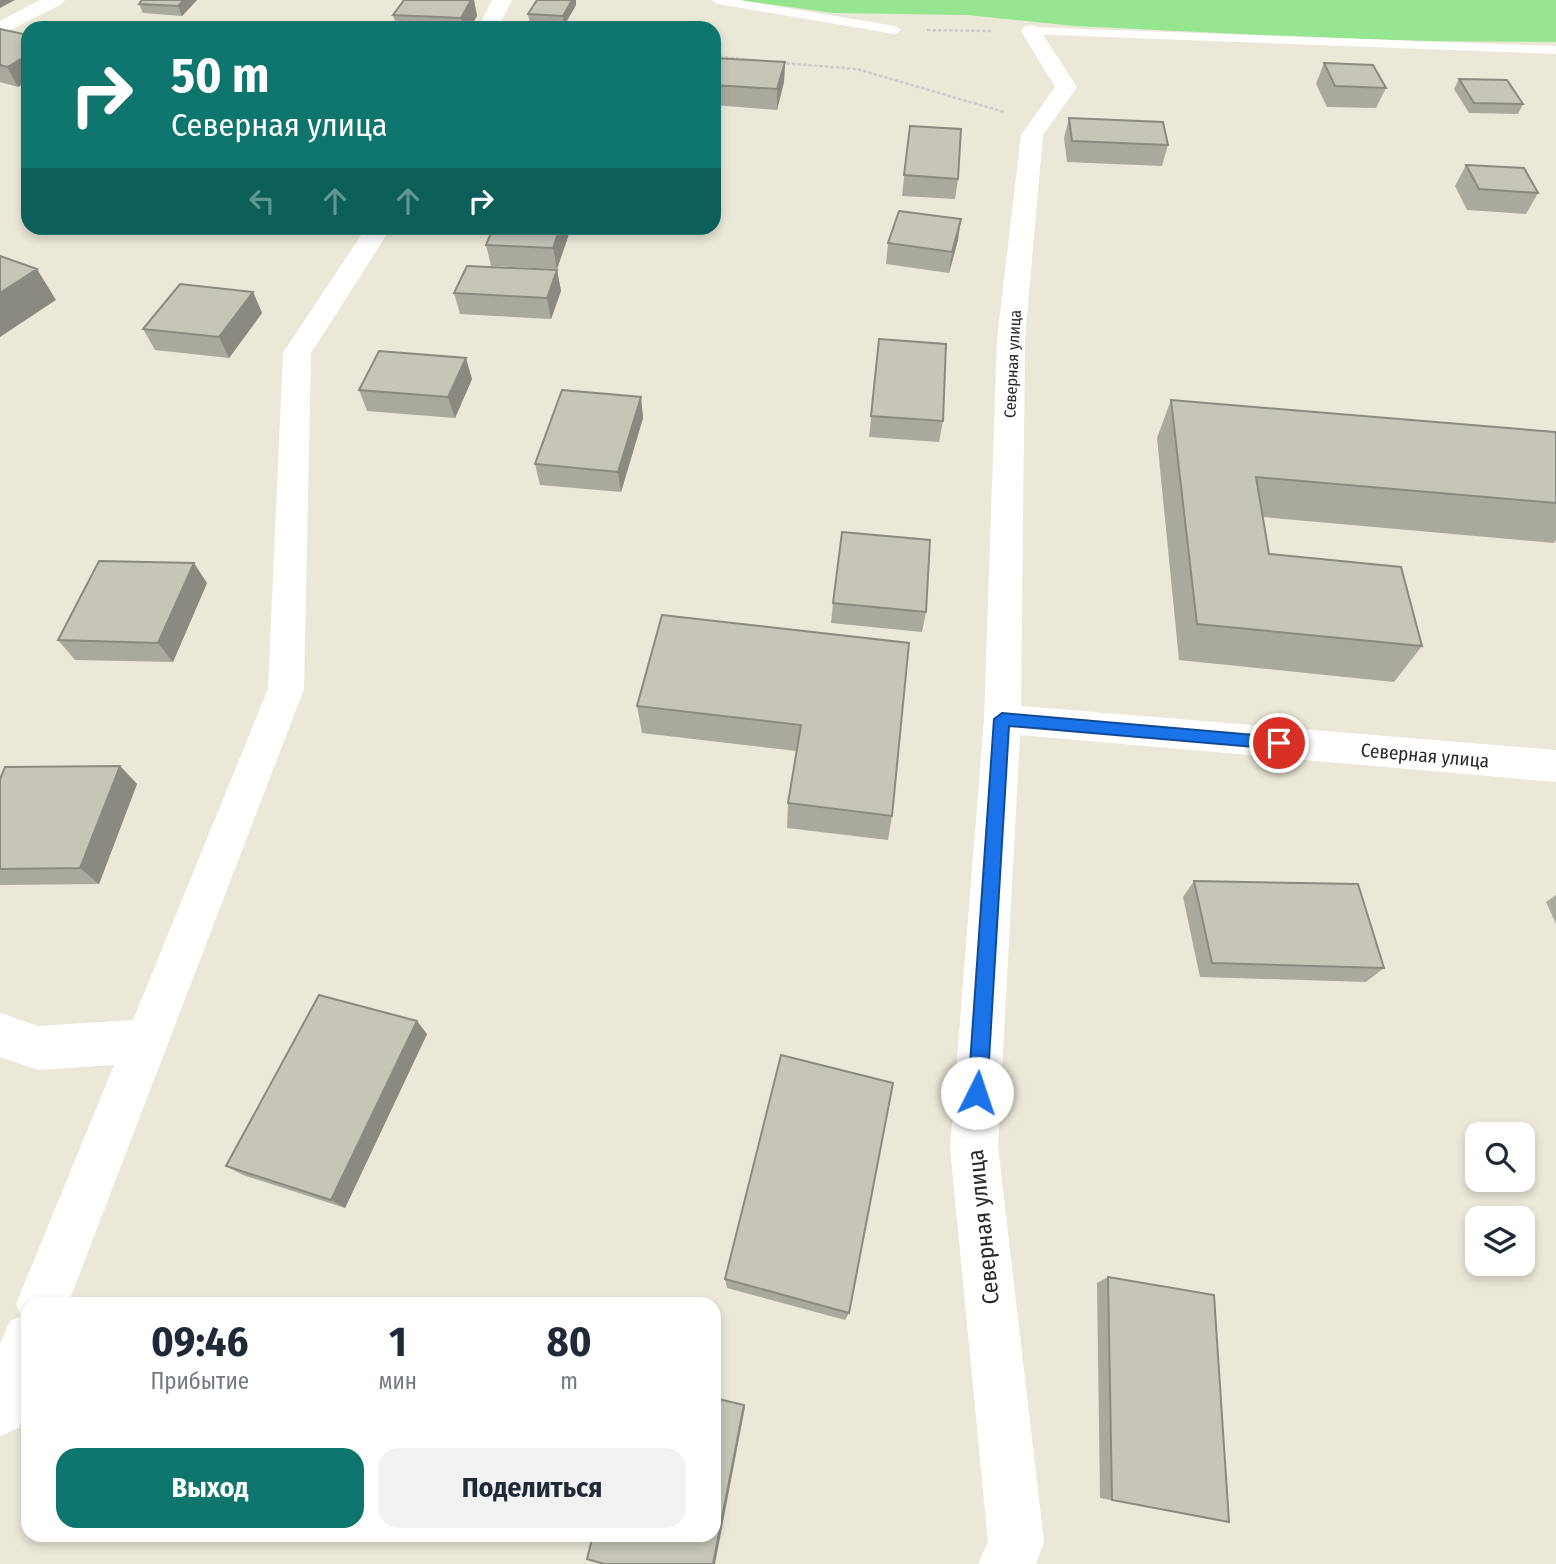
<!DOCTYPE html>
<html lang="ru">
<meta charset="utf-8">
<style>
body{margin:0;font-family:"Fira Sans Condensed",sans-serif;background:#f2f2f3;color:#1f2937;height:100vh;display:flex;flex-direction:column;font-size:26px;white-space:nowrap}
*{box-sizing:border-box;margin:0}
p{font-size:23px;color:#747a83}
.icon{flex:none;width:38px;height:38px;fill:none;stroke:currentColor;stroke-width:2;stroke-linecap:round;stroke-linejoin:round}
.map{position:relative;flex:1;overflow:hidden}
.drawer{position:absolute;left:21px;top:1297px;width:700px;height:245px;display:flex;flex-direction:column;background:#fff;border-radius:21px;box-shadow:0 4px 10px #0003}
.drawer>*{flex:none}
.top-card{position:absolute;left:21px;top:21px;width:700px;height:214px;border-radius:21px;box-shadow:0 4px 10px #0003;background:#0f766e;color:#fff;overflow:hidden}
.buttons{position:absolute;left:1465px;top:1122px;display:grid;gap:14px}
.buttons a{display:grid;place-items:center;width:70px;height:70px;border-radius:14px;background:#fff;box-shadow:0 4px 10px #0003;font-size:35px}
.pin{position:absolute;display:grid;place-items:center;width:60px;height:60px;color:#fff;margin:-30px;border:4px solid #fff;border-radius:50%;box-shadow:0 2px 7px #0007}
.me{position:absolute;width:77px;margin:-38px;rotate:4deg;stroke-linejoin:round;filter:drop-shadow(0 0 5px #0008)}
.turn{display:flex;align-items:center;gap:24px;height:147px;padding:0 35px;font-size:32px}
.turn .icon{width:91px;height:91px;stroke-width:2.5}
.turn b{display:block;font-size:49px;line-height:60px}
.lanes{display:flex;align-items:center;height:66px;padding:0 35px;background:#0003;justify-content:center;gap:35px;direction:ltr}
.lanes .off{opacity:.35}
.eta{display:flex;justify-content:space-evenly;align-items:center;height:119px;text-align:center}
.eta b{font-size:42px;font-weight:700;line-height:49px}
.primary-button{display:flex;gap:14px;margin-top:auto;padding:14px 35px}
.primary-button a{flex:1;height:80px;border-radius:21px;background:#0f766e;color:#fff;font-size:28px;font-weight:700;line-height:80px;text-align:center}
.primary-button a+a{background:#f2f2f3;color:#1f2937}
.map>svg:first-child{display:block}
.green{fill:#96e691}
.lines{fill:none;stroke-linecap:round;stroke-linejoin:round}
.path{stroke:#cbcbcb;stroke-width:2.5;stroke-dasharray:3.5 2;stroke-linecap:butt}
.service{fill:#fff;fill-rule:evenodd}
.minor{fill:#fff;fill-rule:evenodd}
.wall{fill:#aaa99e}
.shaded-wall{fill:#8b8a81}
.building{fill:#c6c5b8;stroke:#8b8a81;stroke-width:2}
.route{fill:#1a73e8;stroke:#114b97;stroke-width:2}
.labels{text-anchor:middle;stroke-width:5;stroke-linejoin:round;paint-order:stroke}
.far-street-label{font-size:16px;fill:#282828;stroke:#fff}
.street-label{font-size:19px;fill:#282828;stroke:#fff}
.near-street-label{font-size:23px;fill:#282828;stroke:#fff}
</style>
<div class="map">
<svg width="1556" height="1564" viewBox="0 0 1556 1564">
<rect width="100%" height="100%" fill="#ebe8d8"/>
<path class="green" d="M738,0h818v42l-133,-1 -163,-6 -185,-9 -108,-11 -134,-2z"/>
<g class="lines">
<path class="path" d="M927,30l65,1
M714,56l37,4
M781,63l76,6 147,43"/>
<path class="service" d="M712,0h27l156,26 6,4 -6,4 -177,-30z
M1031,27l525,19v8l-529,-20v-6z"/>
<path class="minor" d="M40,0h25l-3,4 -62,31v-14z
M492,0h20l-14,28h-20z
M1031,25l7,2 39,60 -34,48 -18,204 -4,367 535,44v32l-536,-47 -22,412 46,395 -8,22h-58l10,-22 -38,-395 34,-428 13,-380 24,-204 34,-48 -34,-56 3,-4z
M366,228h25l-80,125 -7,336 -236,615h-40v102l-9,22 -19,8v-92l10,-23 11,-5 -5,-12 98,-239 -76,5 -38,-13v-44l38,13 95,-6 135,-331 15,-336z"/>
</g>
<path class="wall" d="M142,0h55l-15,16 -39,-3 -4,-9z
M404,0h70l3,16 -7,12h-73l-4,-13z
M537,0h39v5l-12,21 -34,-2 -2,-10z
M0,29l18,58 -18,-5z
M714,58l71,4 -1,20 -7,28 -63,-5z
M1324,63l62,25 -10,20 -49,-1 -11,-23z
M1459,79l64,25 -5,10 -49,-1 -15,-24z
M1069,118l99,27 -6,21 -95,-4 -3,-24z
M910,126l48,53 -3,20 -53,-3z
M1466,165l72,28 -12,21 -59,-4 -12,-24z
M260,228h56l-4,5 -51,-3z
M493,228h78l-14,41 -66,-3 -5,-21z
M958,240l-9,33 -63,-9 2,-21z
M557,270l4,21 -10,28 -91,-5 -6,-21z
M253,292l9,21 -33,45 -74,-8 -12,-21z
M879,339l64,82 -4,21 -70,-5z
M472,379l-17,39 -88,-7 -8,-21z
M641,397l2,21 -22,74 -81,-7 -5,-21z
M1171,400l385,35v105l-2,3 -291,-26 6,37 153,92 -28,36 -215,-22 -22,-222z
M207,583l-34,79 -98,-2 -17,-20z
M833,603l93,9 -4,20 -91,-9z
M909,643l-17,173 -4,24 -101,-12 1,-25 8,-52 -154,-18 -5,-27z
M120,766l17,18 -38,100 -99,1v-106z
M1194,881l190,87 -18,14 -166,-5 -17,-80z
M1556,895v29l-10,-22z
M427,1034l-82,174 -102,-33 -17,-9z
M1108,1277l121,245 -129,-24 -3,-215z
M725,1279l124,34 -4,7 -118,-32z"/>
<path class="shaded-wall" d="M0,0h15l-15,8z
M184,0h13l-15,16 -4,-10z
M471,0h3l3,16 -7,12h-7l-2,-10z
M572,0h4v5l-12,21 -1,-10z
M28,55v26l-10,6 -11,-20z
M785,62l-1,20 -7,28v-21z
M961,219l-3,21 -9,33 3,-21z
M310,228h6l-4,5z
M560,228h11l-14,41 -4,-21z
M37,269l19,31 -56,37v-44z
M557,270l4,21 -10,28 -4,-21z
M253,292l9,21 -33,45 -10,-21z
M466,358l6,21 -17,39 -7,-21z
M641,397l2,21 -22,74 -3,-20z
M194,563l13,20 -34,79 -15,-19z
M120,766l17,18 -38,100 -19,-16z
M417,1021l10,13 -82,174 -14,-8z
M744,1405l1,2 -30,157h-2z"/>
<path class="building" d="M142,0h42l-6,6 -39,-2z
M404,0h67l-10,18 -68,-3z
M537,0h35l-9,16 -35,-2z
M0,29l28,6v20l-21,12 -7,-2z
M714,58l71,4 -8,27 -63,-4z
M1324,63l49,2 13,23 -51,-2z
M1459,79l48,1 16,24 -49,-1z
M1069,118l94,4 5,23 -96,-4z
M910,126l51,3 -3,50 -54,-4z
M1466,165l58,3 14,25 -59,-4z
M899,211l62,8 -9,33 -64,-9z
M493,228h67l-7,20 -67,-3z
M0,256l37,13 -37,24z
M467,266l90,4 -10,28 -93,-5z
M180,284l73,8 -34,45 -76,-8z
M879,339l67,5 -3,77 -72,-5z
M379,351l87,7 -18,39 -89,-7z
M562,390l79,7 -23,75 -83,-8z
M1171,400l384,32 1,3v68l-300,-26 13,77 132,13 21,79 -225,-22z
M842,532l88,8 -4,72 -93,-9z
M99,561l95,2 -36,80 -100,-3z
M662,615l247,28 -17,173 -104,-13 13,-78 -164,-19z
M120,766l-40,102 -80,1v-90l5,-12z
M1194,881l164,3 26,84 -172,-5z
M319,995l98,26 -86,179 -105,-34z
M781,1055l112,28 -44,230 -124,-34z
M1108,1277l106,18 15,227 -117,-22z
M714,1398l30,7 -31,159h-109l-17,-5 6,-24h121z"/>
<path class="route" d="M1002,713l277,24 7,6 -7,6 -270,-23 -22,367 -3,7 -7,3 -6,-3 -3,-7 26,-374z"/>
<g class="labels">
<g class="far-street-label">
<text transform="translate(1012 364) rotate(-87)" y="6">Северная улица</text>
</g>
<g class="street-label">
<text transform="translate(1425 755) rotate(5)" y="7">Северная улица</text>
</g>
<g class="near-street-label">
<text transform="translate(983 1227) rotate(-96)" y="8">Северная улица</text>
</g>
</g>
</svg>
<div class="buttons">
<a><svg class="icon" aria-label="search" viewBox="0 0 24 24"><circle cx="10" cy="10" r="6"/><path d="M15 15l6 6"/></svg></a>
<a><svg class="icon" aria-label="layers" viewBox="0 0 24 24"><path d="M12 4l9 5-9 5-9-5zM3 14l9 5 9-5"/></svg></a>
</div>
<div class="pin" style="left:1279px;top:743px;background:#d93025"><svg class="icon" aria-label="arrive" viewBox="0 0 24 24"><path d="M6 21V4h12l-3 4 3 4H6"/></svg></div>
<svg class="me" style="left:977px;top:1093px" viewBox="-20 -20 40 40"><circle r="19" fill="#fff"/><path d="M0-13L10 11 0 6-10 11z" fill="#1a73e8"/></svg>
<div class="top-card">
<div class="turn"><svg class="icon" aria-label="right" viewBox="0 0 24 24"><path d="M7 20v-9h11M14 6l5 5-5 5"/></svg><div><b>50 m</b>Северная улица</div></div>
<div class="lanes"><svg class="icon off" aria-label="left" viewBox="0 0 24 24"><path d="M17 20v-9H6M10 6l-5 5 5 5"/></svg><svg class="icon off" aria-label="ahead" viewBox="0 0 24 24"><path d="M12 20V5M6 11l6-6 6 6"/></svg><svg class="icon off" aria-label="ahead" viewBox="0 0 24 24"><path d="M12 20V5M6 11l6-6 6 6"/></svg><svg class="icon" aria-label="right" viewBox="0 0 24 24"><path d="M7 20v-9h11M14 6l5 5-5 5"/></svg></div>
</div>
<section class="drawer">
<div class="eta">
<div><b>09:46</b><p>Прибытие</p></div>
<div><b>1</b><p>мин</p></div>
<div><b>80</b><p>m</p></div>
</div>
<div class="primary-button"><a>Выход</a><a>Поделиться</a></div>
</section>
</div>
